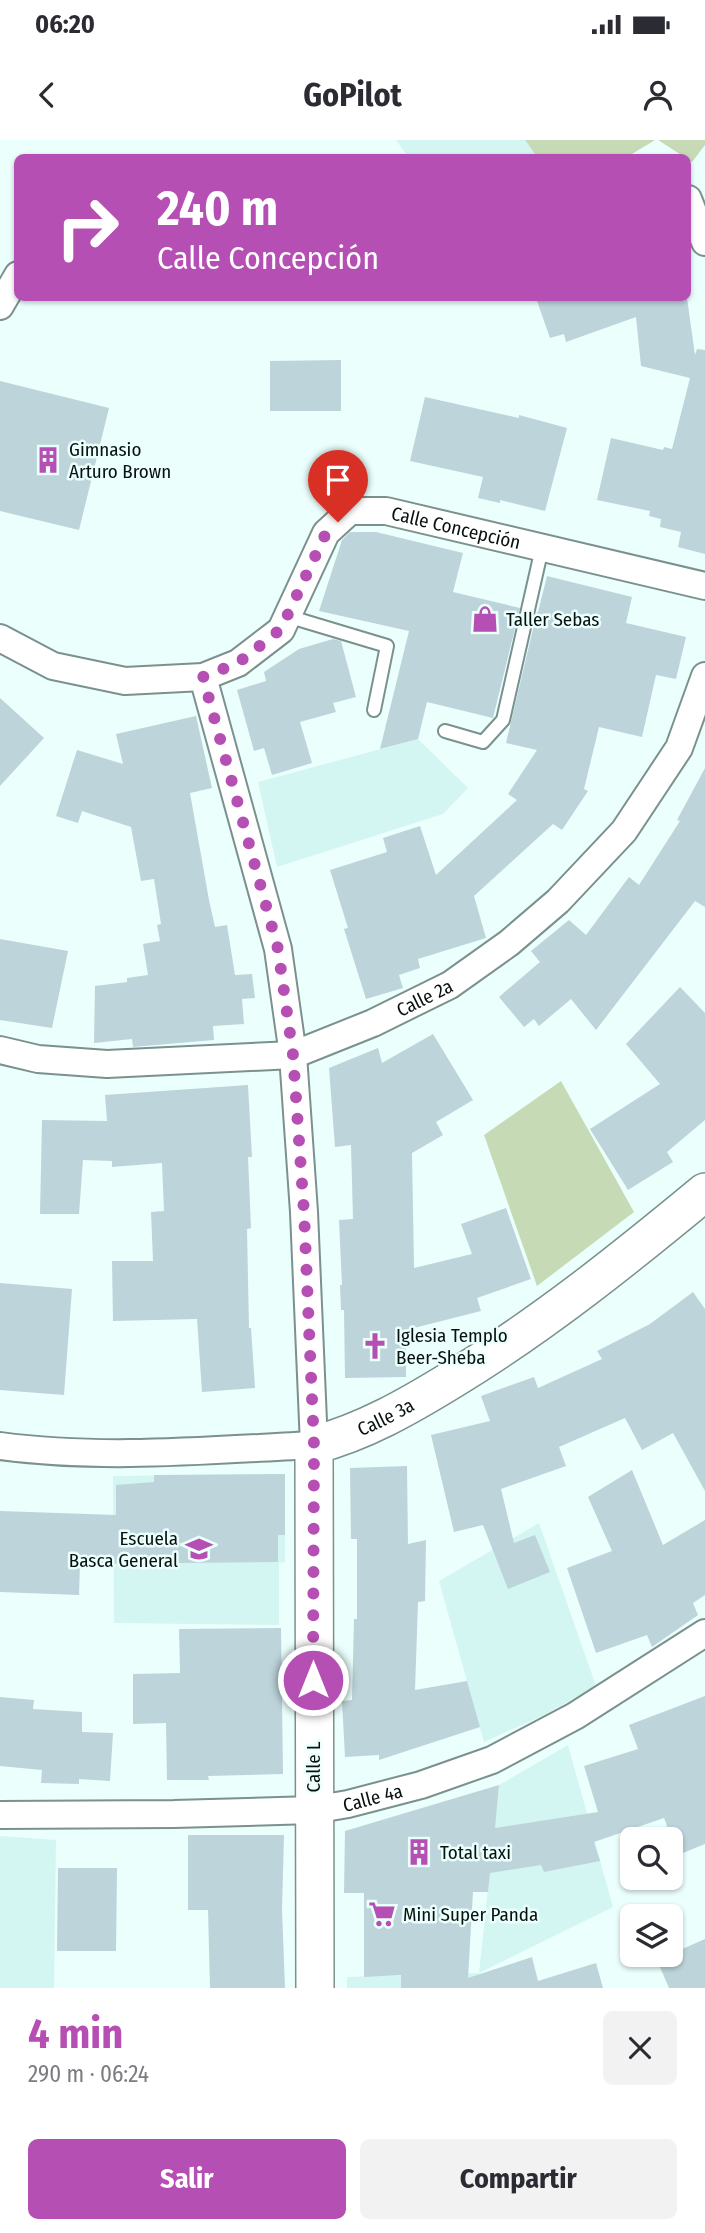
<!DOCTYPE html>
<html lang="es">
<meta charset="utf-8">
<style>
body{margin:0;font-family:"Fira Sans Condensed",sans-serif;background:#f2f2f3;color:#2b2b33;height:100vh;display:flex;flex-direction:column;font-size:26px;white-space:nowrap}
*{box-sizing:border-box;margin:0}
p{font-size:23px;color:#7c7c81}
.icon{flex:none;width:38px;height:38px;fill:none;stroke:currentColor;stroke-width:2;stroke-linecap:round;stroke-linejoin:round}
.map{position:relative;height:1848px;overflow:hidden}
.sheet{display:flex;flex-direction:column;background:#fff;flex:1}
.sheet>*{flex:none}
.guide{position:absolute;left:14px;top:14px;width:677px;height:147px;border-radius:10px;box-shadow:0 2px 5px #0004;background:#b64fb3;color:#fff;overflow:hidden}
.fabs{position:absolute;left:620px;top:1687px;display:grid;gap:14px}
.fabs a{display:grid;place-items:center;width:63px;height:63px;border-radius:10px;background:#fff;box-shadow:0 2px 5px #0004;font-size:35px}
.pin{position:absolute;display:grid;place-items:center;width:60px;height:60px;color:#fff;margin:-72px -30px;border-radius:50% 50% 50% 0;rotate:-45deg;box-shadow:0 0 7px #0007}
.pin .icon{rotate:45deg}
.me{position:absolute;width:77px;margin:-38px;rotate:0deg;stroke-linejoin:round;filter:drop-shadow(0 0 5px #0008)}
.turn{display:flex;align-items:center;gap:24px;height:147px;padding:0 28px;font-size:32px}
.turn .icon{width:91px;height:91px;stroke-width:2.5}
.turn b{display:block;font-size:49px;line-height:60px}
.round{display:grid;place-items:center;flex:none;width:74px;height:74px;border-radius:10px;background:#f2f2f3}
.headline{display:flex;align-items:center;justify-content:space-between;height:119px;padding:0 28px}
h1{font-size:42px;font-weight:700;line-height:52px;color:#b64fb3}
.cta{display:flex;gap:14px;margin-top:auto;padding:14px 28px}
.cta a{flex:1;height:80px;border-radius:10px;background:#b64fb3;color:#fff;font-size:28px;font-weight:700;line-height:80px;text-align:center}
.cta a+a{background:#f2f2f3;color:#2b2b33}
.status{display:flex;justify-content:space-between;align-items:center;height:49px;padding:0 35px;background:#fff;direction:ltr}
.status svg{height:19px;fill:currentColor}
header{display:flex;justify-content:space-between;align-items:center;height:91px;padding:0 28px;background:#fff;font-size:32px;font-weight:700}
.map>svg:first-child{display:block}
.built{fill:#d4f6f2}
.green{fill:#c6dbb5}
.building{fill:#bdd4da}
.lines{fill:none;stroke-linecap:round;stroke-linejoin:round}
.lane-casing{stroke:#7a918e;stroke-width:16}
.street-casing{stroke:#7a918e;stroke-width:30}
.secondary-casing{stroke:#7a918e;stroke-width:40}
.lane{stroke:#fff;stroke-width:12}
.street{stroke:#fff;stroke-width:26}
.secondary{stroke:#fff;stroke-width:37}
.route{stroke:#b64fb3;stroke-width:12;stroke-dasharray:0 21.6}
.labels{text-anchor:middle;stroke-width:5;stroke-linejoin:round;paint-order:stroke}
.poi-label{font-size:19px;fill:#081110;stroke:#ebfffc;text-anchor:start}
.street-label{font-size:19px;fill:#081110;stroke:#ebfffc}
</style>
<div class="status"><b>06:20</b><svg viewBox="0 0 49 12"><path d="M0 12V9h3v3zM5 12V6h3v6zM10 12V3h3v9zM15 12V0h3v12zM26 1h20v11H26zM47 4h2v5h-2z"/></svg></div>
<header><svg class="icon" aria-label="back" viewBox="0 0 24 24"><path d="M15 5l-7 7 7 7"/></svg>GoPilot<svg class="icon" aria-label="person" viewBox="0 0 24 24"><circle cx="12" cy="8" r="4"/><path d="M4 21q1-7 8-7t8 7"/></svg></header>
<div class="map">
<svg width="705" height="1848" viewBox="0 0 705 1848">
<rect width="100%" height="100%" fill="#ebfffc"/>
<path class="built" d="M396,0h129l12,17h-129z
M418,599l50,49 -25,26 -166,53 -19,-85z
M285,1334v88l-6,1v62l-165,-2 -1,-147z
M539,1383l57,163 -54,30 -58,26 -45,-161z
M568,1605l45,162 -134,66 -1,15h-131v-11l132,-4 20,-188z
M0,1696l56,4 -2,148h-54z"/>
<path class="green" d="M525,0h130l-28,17h-90z
M658,0h47v5l-13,17z
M561,941l73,131 -97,74 -53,-151z"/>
<path class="building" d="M536,158h151l8,57 2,-6 8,1v204l-27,-7 3,-15 -21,-5 1,-8 -12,-3 1,-5 -53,-11 14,-62 52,12 1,-3 8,2 18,-71 -49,-12 -5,-49 -70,25 -2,-8 -14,4z
M341,220v51h-71v-50z
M0,241l109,27 -30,122 -79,-19z
M425,257l94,21v-3l48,13 -22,83 -45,-11v3l-22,-5 5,-21 -73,-16z
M350,392h26l87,21 -10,39 67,16 -27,110 -66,-16 -9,37 -38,10 29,-118 -90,-20 23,-71z
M547,436l85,21 -6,26 60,14 -10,42 -20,-4 -14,62 -43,-10 -15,62 4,2 -26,39 -9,-6 -79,72 12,42 -68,21 2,9 -21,7 4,13 -37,11 -22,-70 4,-1 -18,-58 57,-18 -4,-14 37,-12 16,49 81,-75 -9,-6 29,-44 -31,-7 31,-131h1z
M333,499l8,2 15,56 -23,6 3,9 -36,10 12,41 -40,12 -8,-27 -10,3 -17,-61 29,-9 -2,-9 35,-23z
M0,558l44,40 -44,48z
M196,576l16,72 -22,5 19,107 6,27 12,-2 8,50 17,-1 3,24 -13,1 2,25 -31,2 1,14 -81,7 -1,-8 -38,4 1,-57 32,-4v-4l21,-3 -5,-31 17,-3 -3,-16 4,-1 -7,-45 -13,2 -10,-54 -49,-16 -4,12 -22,-7 21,-66 46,14 -7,-30z
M705,628v139l-10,-6 -99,129 -25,-31 -32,27 -5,-7 -10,8 -25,-30 41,-35 -9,-11 38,-31 17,15 43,-58 10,8 41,-64 -3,-1z
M0,799l68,12 -16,77 -52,-8z
M680,847l25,26v107l-38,32 6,10 -45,28 -38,-61 70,-45 -34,-40z
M433,894l40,66 -37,22 7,13 -31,18 2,115 58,-14 -11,-30 45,-16 25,71 -54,19 4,13 -75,19v47l-61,1 -1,-68h-3l-1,-25h2l-3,-65 14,-1 -2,-74 -16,2 -6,-79 49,-20 4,15z
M248,945l4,72h-4l3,71 -4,1 2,99h2l4,60 -53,4 -5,-73 -84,2 -1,-60h41l-2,-49 13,-1 -2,-48 -50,4v-6l-29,-1 -4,54h-39l2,-94 65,1 -2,-26z
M0,1143l72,6 -8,106 -64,-5z
M693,1152l12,17v182l-32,-58 -31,17 -17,-32 -66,29 7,19 -65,23 13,54 21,-8 15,37 -42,17 -25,-64 -29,7 -23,-97 59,-14 -9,-25 53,-19 4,11 64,-29 -5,-8 53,-27z
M407,1326l1,78 18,-4 -1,61 -7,1 -3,88 52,-9 13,46 -101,33v-5l-34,2 -3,-56 10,-1 2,-81h3v-80h-6l-1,-71z
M632,1330l31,75 42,-25v75l-12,8 5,12 -46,32 -5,-12 -51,18 -29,-85 45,-17 -24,-54z
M285,1334v61h-7v27l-198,2 -1,31 -79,-3v-81l116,4v-30l38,-3v-7z
M281,1488l2,146 -75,2 1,4h-42l-1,-57 -33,1v-50l47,-1 -1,-44z
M705,1556v148l-27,11 -14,-37 -70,24 6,19 -56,11 -3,-7 -51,8 -2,19h-15l-5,86 64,-21 6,24 58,-18 7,25h-202v-13l-37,2v-84h-20l1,-62 154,-46 -4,43 103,-16 -14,-46 54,-17 -9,-24z
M0,1557l34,3 -1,9 49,3v20l31,1 -3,48 -31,-2v5l-38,-1 1,-13 -42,-4z
M188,1695h96l-2,75 3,78h-75l-2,-78h-20z
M58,1728h59l-1,83h-59z
M705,1799v49h-36l-12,-28z"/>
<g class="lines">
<defs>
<path id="lane" d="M287,476l100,30 -13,64
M445,591l38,11 20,-22 39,-172"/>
<g id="street">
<path d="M688,59l17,43"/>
<path d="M0,166l18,-31"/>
<path id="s1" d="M0,498l53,28 72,15 78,-4 35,-14 43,-33 45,-97 24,-22h36l319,75"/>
<path id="s2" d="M0,910l38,9 69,5 186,-9 80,-32 77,-38 59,-42 49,-42 66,-70 55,-83 26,-72"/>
<path d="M0,1306c104,14 209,4 314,-1l-10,-233 -11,-157 -15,-106 -75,-272"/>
<path id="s3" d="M0,1675l174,-1 139,-4 35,-6 73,-19 71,-25 83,-44 130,-83"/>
</g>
<g id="secondary">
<path id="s4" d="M315,1848l-1,-543c50,-13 95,-39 139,-66 90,-55 171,-120 252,-187"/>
</g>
</defs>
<use href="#lane" class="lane-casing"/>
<use href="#street" class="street-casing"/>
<use href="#secondary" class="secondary-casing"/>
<use href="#lane" class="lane"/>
<use href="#street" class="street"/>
<use href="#secondary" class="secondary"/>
</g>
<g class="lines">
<path class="route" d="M313,1540l1,-235 -10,-233 -11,-157 -15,-106 -75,-272 35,-14 43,-34 45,-96 12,-11"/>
</g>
<defs>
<symbol id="building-bare" viewBox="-9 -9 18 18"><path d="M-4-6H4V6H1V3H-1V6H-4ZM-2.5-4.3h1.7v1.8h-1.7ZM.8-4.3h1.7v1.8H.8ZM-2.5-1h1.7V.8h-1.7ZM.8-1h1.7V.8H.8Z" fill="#b64fb3" stroke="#ebfffc" stroke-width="2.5" paint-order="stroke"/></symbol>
<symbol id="shop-bare" viewBox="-9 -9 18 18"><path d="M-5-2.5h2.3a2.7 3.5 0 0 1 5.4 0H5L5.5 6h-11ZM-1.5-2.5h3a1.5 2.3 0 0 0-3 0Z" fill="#b64fb3" stroke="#ebfffc" stroke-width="2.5" paint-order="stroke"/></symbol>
<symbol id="church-bare" viewBox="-9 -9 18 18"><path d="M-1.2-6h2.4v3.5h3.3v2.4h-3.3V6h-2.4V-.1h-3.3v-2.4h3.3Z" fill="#b64fb3" stroke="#ebfffc" stroke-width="2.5" paint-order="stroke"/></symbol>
<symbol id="school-bare" viewBox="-9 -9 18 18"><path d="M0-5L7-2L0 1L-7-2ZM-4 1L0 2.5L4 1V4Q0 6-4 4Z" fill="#b64fb3" stroke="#ebfffc" stroke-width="2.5" paint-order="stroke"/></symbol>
<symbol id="supermarket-bare" viewBox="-9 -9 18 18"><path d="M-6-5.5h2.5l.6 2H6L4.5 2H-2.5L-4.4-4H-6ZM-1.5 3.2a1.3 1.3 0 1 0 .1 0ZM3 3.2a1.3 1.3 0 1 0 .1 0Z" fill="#b64fb3" stroke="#ebfffc" stroke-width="2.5" paint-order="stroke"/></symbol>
</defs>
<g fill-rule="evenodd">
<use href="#building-bare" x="29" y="301" width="38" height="38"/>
<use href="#shop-bare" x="466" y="460" width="38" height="38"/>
<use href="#church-bare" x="356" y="1187" width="38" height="38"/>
<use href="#school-bare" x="180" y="1390" width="38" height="38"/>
<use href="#building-bare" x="400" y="1693" width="38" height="38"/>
<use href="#supermarket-bare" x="363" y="1755" width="38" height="38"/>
</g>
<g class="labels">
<g class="poi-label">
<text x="69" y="316">Gimnasio<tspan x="69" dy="22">Arturo Brown</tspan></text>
<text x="506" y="486">Taller Sebas</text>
<text x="396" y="1202">Iglesia Templo<tspan x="396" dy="22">Beer-Sheba</tspan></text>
<text x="178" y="1405" text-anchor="end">Escuela<tspan x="178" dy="22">Basca General</tspan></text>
<text x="440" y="1719">Total taxi</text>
<text x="403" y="1781">Mini Super Panda</text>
</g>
<g class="street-label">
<text dy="7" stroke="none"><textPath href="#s1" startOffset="551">Calle Concepción</textPath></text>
<text dy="7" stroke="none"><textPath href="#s2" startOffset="438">Calle 2a</textPath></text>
<text dy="7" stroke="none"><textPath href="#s4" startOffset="620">Calle 3a</textPath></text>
<text transform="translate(313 1627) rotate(-90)" y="7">Calle L</text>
<text dy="7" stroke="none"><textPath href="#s3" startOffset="374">Calle 4a</textPath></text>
</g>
</g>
</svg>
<div class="fabs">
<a><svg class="icon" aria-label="search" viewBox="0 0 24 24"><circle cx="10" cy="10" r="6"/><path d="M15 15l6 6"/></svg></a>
<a><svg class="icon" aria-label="layers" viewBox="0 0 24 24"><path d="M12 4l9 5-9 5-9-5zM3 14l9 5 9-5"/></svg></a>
</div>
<div class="pin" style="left:338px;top:382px;background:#d93025"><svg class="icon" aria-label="arrive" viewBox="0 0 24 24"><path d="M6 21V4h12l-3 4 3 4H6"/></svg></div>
<svg class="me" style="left:313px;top:1540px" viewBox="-20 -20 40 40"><circle r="17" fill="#b64fb3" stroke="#fff" stroke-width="3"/><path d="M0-11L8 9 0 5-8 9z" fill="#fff"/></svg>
<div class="guide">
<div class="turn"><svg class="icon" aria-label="right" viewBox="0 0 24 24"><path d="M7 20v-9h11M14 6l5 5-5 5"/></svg><div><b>240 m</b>Calle Concepción</div></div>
</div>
</div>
<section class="sheet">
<div class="headline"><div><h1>4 min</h1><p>290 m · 06:24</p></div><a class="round"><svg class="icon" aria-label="close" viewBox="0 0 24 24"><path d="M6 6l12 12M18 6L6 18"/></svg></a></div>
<div class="cta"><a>Salir</a><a>Compartir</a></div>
</section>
